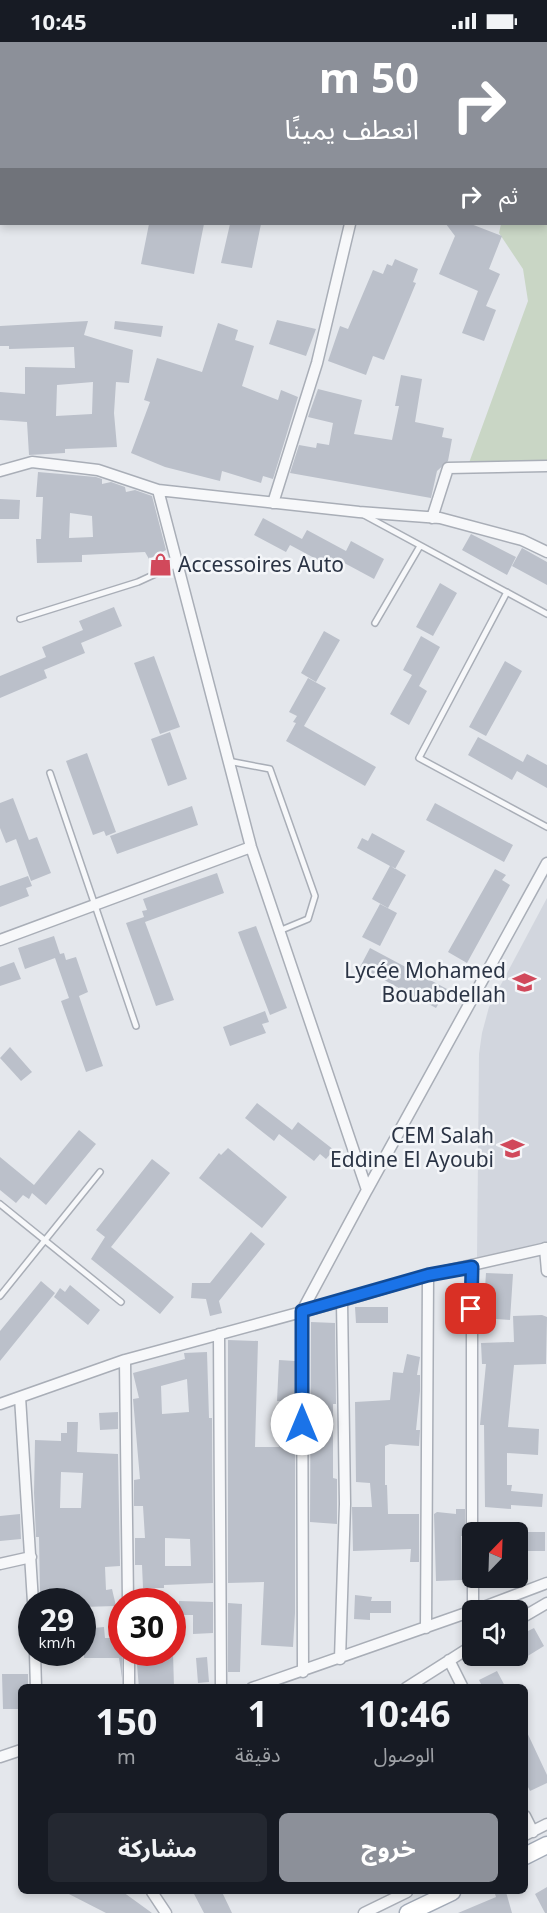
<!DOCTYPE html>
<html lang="ar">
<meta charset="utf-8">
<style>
body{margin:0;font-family:"Noto Sans","Noto Sans Arabic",sans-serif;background:#242831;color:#f1f3f6;direction:rtl;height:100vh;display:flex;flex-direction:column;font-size:22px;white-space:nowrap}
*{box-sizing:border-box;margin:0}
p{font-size:20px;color:#9ea1a6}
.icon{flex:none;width:33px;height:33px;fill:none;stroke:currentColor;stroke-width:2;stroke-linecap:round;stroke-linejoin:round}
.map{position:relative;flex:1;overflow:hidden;direction:ltr}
.side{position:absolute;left:18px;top:1642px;width:510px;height:210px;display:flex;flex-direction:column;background:#171b24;border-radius:9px;box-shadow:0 3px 9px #0003;direction:rtl}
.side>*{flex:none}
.guide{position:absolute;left:0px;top:0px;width:548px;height:183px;box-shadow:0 3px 9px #0003;direction:rtl;background:#8c9099;color:#fff;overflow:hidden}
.needle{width:39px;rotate:23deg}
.controls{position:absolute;left:462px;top:1480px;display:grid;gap:12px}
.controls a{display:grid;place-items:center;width:66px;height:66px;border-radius:9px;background:#171b24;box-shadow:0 3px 9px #0003;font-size:30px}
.speed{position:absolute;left:18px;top:1546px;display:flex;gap:12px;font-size:30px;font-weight:700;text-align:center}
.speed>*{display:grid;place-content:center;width:78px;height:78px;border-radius:50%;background:#171b24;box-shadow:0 3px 9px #0003;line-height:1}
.speed small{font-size:15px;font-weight:400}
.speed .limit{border:9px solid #d22;background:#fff;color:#111}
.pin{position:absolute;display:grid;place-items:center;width:51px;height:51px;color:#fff;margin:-26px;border-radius:12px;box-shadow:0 3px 9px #0006}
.me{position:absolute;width:66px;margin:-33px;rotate:0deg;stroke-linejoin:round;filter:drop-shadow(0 0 4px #0008)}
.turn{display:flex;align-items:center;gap:21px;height:126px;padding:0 30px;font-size:27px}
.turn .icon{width:78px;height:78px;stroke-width:2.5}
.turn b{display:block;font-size:42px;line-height:51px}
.then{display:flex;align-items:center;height:57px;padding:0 30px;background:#0003;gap:12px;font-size:22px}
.eta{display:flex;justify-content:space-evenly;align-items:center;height:102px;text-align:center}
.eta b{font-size:36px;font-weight:700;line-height:42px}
.primary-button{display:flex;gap:12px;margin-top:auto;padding:12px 30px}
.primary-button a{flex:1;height:69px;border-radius:9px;background:#8c9099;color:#fff;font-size:24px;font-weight:700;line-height:69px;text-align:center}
.primary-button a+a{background:#242831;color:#f1f3f6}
.status{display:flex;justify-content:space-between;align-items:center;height:42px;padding:0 30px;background:#171b24;direction:ltr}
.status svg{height:16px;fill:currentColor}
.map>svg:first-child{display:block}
.built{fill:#d2d6de}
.green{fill:#c9d6c5}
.building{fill:#bbc0ca;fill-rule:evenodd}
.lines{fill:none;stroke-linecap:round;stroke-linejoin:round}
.service-casing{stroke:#a9aeb7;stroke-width:8}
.minor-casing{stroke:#a9aeb7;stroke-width:13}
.primary-casing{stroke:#a3abb8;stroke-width:19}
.service{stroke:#f7f8fa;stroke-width:5}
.minor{stroke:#f7f8fa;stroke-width:10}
.primary{stroke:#fff;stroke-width:16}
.route-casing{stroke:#114b97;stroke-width:15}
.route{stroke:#1a73e8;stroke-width:10}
.labels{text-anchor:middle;stroke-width:5;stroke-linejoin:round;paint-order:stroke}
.poi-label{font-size:21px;fill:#2b3445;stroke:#f4f6f9;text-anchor:end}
</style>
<div class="status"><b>10:45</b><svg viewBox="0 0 49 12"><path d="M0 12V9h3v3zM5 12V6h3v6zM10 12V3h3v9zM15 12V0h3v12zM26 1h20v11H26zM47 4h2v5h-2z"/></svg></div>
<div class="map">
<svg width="547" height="1871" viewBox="0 0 547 1871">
<rect width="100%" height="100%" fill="#e4e7ec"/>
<path class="built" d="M547,856v344l-70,17 2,-205 3,-21 7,-26z"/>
<path class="green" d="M547,130v298l-81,1 62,-170 -5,-32 -24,-36 2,-9h45z"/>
<path class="building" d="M149,182h55l-10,50 -53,-10z
M230,182h31l-9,44 -31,-5z
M446,182h25l31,12 -13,33 11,5 -14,32 10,4 -12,31 -22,-8 16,-42 -39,-17 16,-38z
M395,217l23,10 -5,13 3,1 -32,77 -11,-4 -7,19 -38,-14 12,-35 8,3 25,-59 10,4 4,-10 5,2z
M277,278l39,9 -10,27 -37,-12z
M88,279l-4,14 49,15 -4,33 -13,-1 -2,31 3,34 -52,2v4l-36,2 -2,-33 -27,-2v-28l25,2v-27l50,1 -1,-21 -65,2v-3h-9v-20zM93,340l-1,32 -36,2 1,-31z
M115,279l48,5 -2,11 -47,-8z
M218,281l20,7 -3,10 19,6 -12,40 36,14 3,-10 17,7 -25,82 -10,-3 -2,7 -39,-12 -2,10 -55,-14 -34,-14 19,-51 -6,-2 13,-42 45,14z
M401,333l21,4 -7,43 29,6 -2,9 10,2 -4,22 -11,10 -6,27 -141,-25 9,-28 17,3 1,-5 12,2 4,-22 -25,-6 10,-28 44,11 -8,34 38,6 7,-34h-4z
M38,430l58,5 6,2v5l9,-2 14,5 1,5 9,-2 17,6 14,54 -17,9 -4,-7 -63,3v7l-45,1 -1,-24h5l2,-42h-7zM70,471l22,3 1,21 -24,1z
M0,457l20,1 -1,19h-19z
M263,476l39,21 5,-9 39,21 5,-10 33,18 -10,20 -39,-21 -4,9 -41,-22 -4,7 -32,-17z
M471,492l45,23 -9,18 -45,-25z
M522,506l25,14v23l-35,-19z
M440,541l17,10 -24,43 -17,-9z
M114,565l8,19 -41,17 4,10 -41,17 3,8 -47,20v-22l46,-19 -4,-10 41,-17 -4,-9z
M324,589l16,9 -24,42 -15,-9z
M421,594l19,11 -21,39 8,5 -18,34 -19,-11 22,-39 -9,-5z
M154,614l26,71 -20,7 -26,-71z
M505,619l17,10 -36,65 -17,-9z
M308,636l18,10 -22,38 72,41 -11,19 -79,-45 10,-18 -3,-1 4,-6 -8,-4z
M170,690l17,47 -19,7 -17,-47z
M478,695l45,25 4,-8 20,11v23l-30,-17 -5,9 -44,-25z
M87,711l29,79 -10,4 -2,-5 -11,4 -27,-74z
M13,756l16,42 8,-3 14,36 -20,8 -15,-42 -10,4 -6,-15v-25z
M435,761l78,42 -9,17 -78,-42z
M192,764l6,19 -81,29 -7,-18z
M372,791l33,18 -10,18 -4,-3 15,9 -18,33 -16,-9 18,-33 -33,-18 5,-10 6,3z
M495,827l11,6 -4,5 8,5 -43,78 -19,-11z
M217,831l7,20 -79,29 29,78 -18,6 -30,-83 18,-6 -2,-6 5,-1 -4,-11z
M28,834l4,10 -6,2 3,8 -29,11v-21z
M380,862l17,9 -17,33 -18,-9z
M256,884l31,82 -17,7 -32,-83z
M54,894l6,18 4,-1 2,7 10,-3 12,35 -9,4 24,70 -17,6 -25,-71 8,-3 -14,-40 -30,11 -7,-21z
M370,906l77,41 -11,19 -76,-41z
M14,920l7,17 -21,7v-19z
M265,969l4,11 -7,2 4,9 -36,13 -7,-19z
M10,1005l22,25 -11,9 -21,-23z
M257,1061l35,27 6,-8 36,28 -8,9 -6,-5 -6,7 -35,-27 -5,7 -29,-23z
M79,1088l17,14 -50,61 -14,-12 -3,6 -6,-4 -7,8 -16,-13v-33l34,28z
M228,1106l59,49 -25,31 -63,-50 20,-25 2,2z
M152,1117l18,14 -59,74 63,50 -14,17 -69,-55 14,-22 -9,-7z
M251,1190l14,12 -46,57 3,12 -12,3 -4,-17 -15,-1 1,-15h18z
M486,1231l27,1 -3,46 -27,-2z
M41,1239l14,12 -55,68v-30z
M70,1243l30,25 -12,15 -34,-28 6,-9 5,4z
M355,1265h33v16h-32z
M542,1273l5,2 -1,47 -32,1 -6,62 31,2 -1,26 -31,-2v32h5l-1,6 32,3 -1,13 -31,-2v4l-26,-2 -1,-82h-4l6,-61h-4l-1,-21 33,-1 -1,-26z
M311,1280l24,1 1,81h-3v74l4,1v45l-27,-2z
M228,1298l30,1 -3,106h24l-1,-6 17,-1v173l-2,34 -32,-2 3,-63 -36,1z
M207,1310l2,66h3l1,165 -49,2v3h-21l-1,-23h-7v-27h10l-2,-32h-9v-26l6,-1 -7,-80 6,-1 -6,-25 52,-14 -1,-6zM187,1337l2,33 -27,2 -1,-28zM165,1496l25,1 1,27h-26z
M407,1312l13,3 -3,18h3v16l-4,39h4l-1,16 -29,-2 -5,2v39h2l1,29h31v48h-9l1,-13 -58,2 -1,-44h20l-2,-24 -14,-1 -1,-80 35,-2 3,-28 10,1z
M279,1318l16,1v41l-18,-1z
M118,1370v17l-18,1 -1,-17z
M67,1380h11l-1,30 41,2 2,112 -15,1 1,23 6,-1 4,17 -34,1 -2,-12h-40l-1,-58h-3l-2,-44 1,-53 26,1v-8h6zM61,1430l22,1 -2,35h-21z
M456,1467h9v27h-4l1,44 -26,1 -2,-67 3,-2 19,2z
M20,1472l1,25 -21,2v-25z
M519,1490h26v19h-27z
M355,1553l17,2 -1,4h20v12h-21v7l-16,-1z
M179,1559l34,1v31l-20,1v-19h-14z
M228,1561l14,1 -2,68h-12z
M104,1585l1,11h17v40l-3,-20h-35l-2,-29z
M534,1586l10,18 -26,16v-26z
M136,1611h37l1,34 -35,1z
M207,1615l2,25 -11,1 -2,-25z
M497,1629l9,17h-23l-4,-8z
M2,1632h26v14h-7v21h-18z
M525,1686l22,47v8l-17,8 -5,-10z
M547,1845v26h-2l-10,-19z
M65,1850h58l29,21h-46z
M193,1850h29l10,21h-28z
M506,1850l6,21h-54l38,-16 -1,-3z"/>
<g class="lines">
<defs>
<path id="service" d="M364,473l183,99
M507,550l-88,166 128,69
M20,577l118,-37 39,-18
M375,581l45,-77
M228,719l42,8 45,127 -7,23 -29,12
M50,731l86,253
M0,1162l121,98
M0,1254l100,-124"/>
<path id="minor" d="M546,16h1
M546,91l1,-1
M0,429l32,-9 66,8 60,20 93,357 116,343 -65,121 1,361
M158,448l201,22 81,6 82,22 25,12
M273,461l44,-140 33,-139
M432,476l16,-50 99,-2
M0,898l251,-93
M367,1148l180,-327
M545,1206l2,23
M472,1225v304
M219,1292l2,354
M125,1318l3,242
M20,1355l13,205
M0,1362l125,-44 217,-59 86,-26 119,-27
M0,1522l31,-7
M473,1536v33
M473,1569l74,-28
M518,1578l29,-17
M426,1586l2,-353
M35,1611l1,35
M129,1611v35
M340,1617l5,-155 -3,-203
M449,1618l14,28
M252,1646l220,-77
M406,1646l66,-42
M0,1715l21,-7
M525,1774l8,16
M525,1793l22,-11
M152,1850l14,21
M364,1871l43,-21"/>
<path id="primary" d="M525,1814l22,-11
M408,1871l44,-21"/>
</defs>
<use href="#service" class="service-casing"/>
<use href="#minor" class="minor-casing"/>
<use href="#primary" class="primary-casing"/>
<use href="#service" class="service"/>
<use href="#minor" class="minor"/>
<use href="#primary" class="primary"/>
</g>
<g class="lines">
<defs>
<path id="route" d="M302,1382v-113l126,-36 44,-8 -1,42"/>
</defs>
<use href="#route" class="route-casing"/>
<use href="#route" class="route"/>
</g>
<defs>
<symbol id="shop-bare" viewBox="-9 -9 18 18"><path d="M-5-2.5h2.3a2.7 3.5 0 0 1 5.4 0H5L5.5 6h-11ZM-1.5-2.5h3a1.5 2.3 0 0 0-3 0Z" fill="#d1495b" stroke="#f4f6f9" stroke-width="2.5" paint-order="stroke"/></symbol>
<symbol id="school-bare" viewBox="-9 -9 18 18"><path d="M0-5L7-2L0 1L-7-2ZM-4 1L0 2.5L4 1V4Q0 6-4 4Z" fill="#d1495b" stroke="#f4f6f9" stroke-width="2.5" paint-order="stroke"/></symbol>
</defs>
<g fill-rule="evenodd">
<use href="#shop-bare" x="144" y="506" width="33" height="33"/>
<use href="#school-bare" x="508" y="924" width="33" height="33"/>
<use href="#school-bare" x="496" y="1090" width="33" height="33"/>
</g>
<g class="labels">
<g class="poi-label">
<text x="178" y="530" text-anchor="start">Accessoires Auto</text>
<text x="506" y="936">Lycée Mohamed<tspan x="506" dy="24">Bouabdellah</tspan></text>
<text x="494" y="1101">CEM Salah<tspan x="494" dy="24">Eddine El Ayoubi</tspan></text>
</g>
</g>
</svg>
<div class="controls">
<a><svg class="needle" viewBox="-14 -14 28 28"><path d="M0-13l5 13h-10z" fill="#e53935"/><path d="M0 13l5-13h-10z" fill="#9ea1a6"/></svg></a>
<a><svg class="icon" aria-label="sound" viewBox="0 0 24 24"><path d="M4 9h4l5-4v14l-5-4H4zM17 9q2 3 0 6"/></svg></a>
</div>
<div class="speed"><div>29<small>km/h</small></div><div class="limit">30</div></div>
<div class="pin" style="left:471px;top:1267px;background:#d93025"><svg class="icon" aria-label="arrive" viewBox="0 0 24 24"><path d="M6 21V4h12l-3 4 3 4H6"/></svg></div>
<svg class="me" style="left:302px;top:1382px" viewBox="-20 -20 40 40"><circle r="19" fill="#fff"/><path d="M0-13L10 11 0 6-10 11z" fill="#1a73e8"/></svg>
<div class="guide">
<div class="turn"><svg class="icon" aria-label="right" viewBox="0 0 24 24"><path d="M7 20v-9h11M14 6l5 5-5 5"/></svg><div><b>50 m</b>انعطف يمينًا</div></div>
<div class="then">ثم<svg class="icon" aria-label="right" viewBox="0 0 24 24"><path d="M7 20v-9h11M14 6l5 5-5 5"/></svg></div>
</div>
<section class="side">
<div class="eta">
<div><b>10:46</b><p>الوصول</p></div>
<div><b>1</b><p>دقيقة</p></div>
<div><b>150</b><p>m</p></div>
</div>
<div class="primary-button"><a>خروج</a><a>مشاركة</a></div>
</section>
</div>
